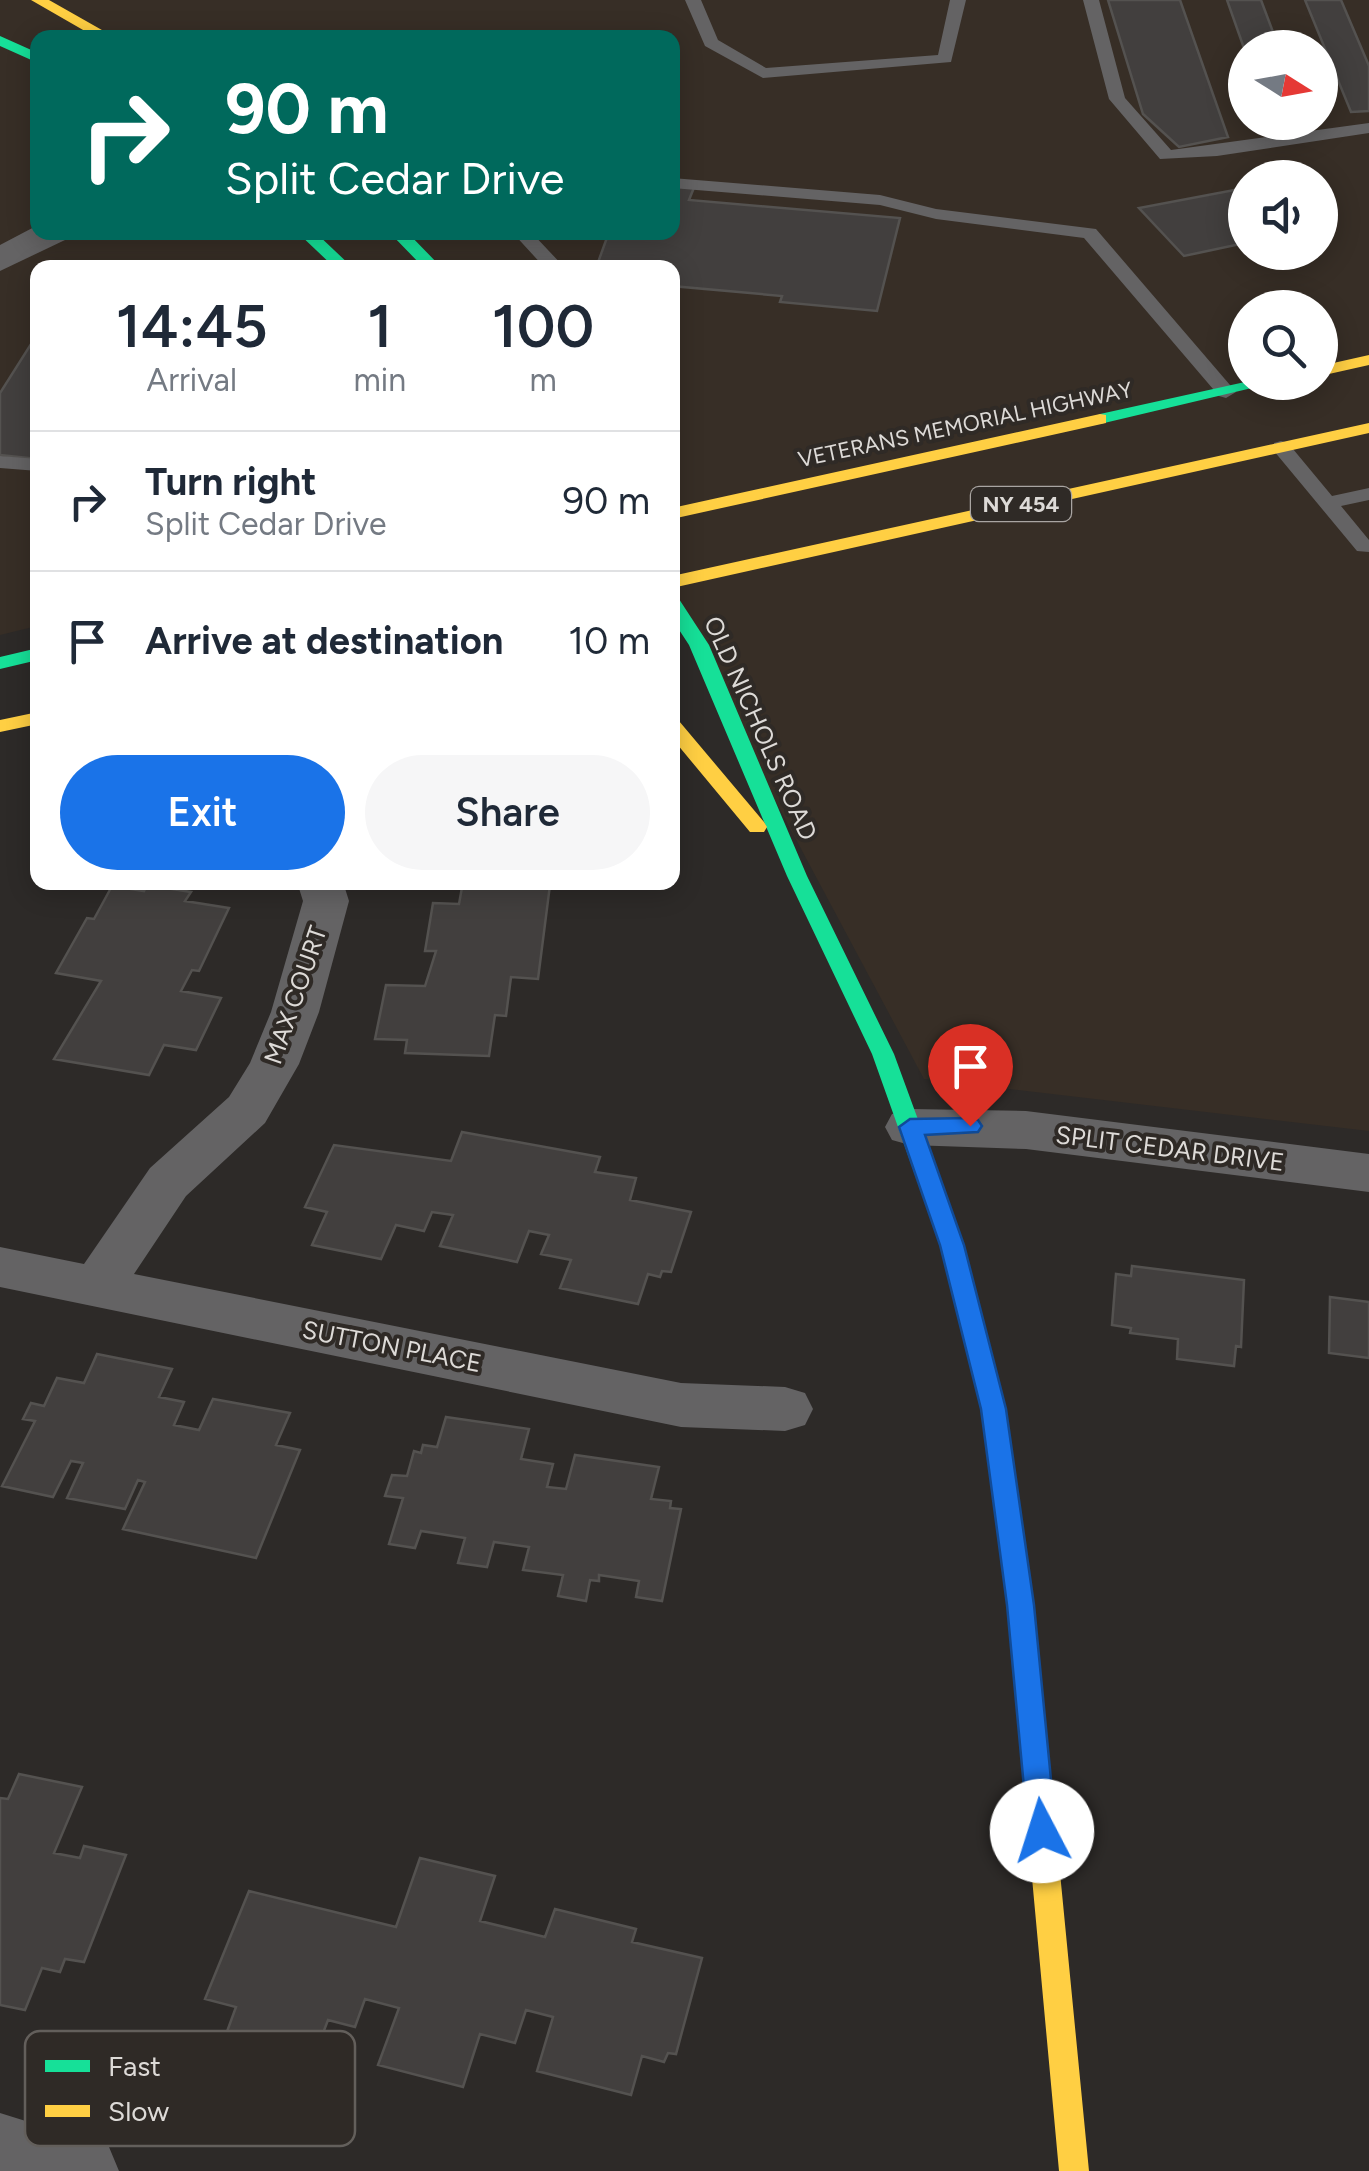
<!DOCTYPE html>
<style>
body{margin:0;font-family:Figtree,sans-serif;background:#f6f6f7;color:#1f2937;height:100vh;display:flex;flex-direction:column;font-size:38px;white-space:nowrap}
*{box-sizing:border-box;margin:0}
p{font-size:32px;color:#747a83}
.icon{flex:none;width:55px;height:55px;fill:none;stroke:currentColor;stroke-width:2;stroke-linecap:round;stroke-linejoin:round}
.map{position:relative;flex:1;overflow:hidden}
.side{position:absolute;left:30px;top:260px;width:650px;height:630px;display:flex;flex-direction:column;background:#fff;border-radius:20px;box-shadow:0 5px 25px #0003}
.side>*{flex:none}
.banner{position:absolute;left:30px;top:30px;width:650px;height:210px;border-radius:20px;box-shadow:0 5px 25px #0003;background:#00695c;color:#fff;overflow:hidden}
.needle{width:65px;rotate:101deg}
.buttons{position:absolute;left:1228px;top:30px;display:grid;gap:20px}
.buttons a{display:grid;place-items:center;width:110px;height:110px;border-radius:50%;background:#fff;box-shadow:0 5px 25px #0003;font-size:50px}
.pin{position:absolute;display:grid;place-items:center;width:85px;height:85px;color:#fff;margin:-102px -42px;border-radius:50% 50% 50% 0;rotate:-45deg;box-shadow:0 0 10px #0007}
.pin .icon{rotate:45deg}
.me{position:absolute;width:110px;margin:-55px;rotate:355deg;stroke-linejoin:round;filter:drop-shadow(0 0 8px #0008)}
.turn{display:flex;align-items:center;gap:35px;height:210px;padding:0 30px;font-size:45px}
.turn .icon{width:130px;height:130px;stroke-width:2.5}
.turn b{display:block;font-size:70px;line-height:85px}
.eta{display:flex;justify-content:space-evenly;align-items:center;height:170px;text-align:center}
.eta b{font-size:60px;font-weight:600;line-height:70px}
.action{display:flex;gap:20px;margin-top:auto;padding:20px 30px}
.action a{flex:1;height:115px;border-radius:60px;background:#1a73e8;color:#fff;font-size:40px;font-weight:600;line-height:115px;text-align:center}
.action a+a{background:#f6f6f7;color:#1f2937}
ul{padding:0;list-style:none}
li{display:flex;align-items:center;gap:30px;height:140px;padding:0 30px;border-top:2px solid #e0e1e3}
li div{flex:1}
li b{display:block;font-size:38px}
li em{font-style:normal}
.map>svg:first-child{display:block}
.built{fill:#372e26;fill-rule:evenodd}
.building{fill:#423f3e;stroke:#545250;stroke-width:2.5}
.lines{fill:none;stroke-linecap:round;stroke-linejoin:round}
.lane{fill:#646364;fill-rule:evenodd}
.street{fill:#646364;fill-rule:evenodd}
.fast{fill:#16e098;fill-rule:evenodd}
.slow{fill:#ffcf43;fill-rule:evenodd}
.route{fill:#1a73e8;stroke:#114b97;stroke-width:2.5}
.labels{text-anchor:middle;stroke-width:8;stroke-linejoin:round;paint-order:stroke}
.far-street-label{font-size:22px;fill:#dddad7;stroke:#2f2a26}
.shield{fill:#2f2a26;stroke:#a9a5a2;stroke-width:2.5}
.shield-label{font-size:22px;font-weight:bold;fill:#dddad7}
.street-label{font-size:25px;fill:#dddad7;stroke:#2f2a26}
.key{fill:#2f2a26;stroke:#635f5b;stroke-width:2.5}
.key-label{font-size:28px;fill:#dddad7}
</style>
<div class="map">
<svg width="1369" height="2171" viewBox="0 0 1369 2171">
<rect width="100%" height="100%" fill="#2d2a28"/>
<path class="built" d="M0,0h1369v1131l-445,-52 -251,-470 -1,-341h-634l-1,358 -37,9zM38,38h634v194h-634zM1245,48h75v74h-75zM1245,178h75v74h-75zM1245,308h75v74h-75z"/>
<path class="building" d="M1108,0h72l48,137 -49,10 -36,-33z
M1227,0h34l18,48h-34v3z
M1305,0h36l28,66v45l-18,1z
M672,183l23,2 -6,15 211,18 -23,93 -97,-9 2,-6 -110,-10v-18h-76l13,-36h63z
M1245,188v55l-61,13 -45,-48z
M38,333v126l-38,-4v-62z
M463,882l87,3 -12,94 -27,-2 -5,39 -11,-1 -6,41 -84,-3 2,-13 -32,-1 11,-54 39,1 11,-35h-11l8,-48 26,1z
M147,885l44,7 -6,9 44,7 -30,63 -7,-1 -11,21 40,7 -25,52 -32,-5 -15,30 -95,-16 47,-78 -45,-8 31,-55 7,1 18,-33 32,5z
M462,1132l138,25 -5,15 41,6 -6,22 61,12 -20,60 -9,-1 -2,6 -12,-3 -10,30 -78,-16 11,-28 -30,-6 8,-19 -20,-4 -12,31 -77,-16 13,-31 -21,-3 -8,19 -28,-6 -15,34 -69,-14 15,-33 -22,-5 29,-62 117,16z
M1132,1266l112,14 -3,67 -5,-1 -2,20 -57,-7 1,-20 -48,-6 1,-5 -19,-3 4,-51 15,2z
M1330,1297l39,5v56l-40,-5z
M97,1354l75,15 -13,28 25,5 -10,23 25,5 14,-31 77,14 -14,32 24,5 -44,108 -133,-29 22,-47 -7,-2 -13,29 -58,-11 16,-35 -12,-2 -18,36 -51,-11 33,-65 -12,-2 8,-16 13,3 13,-28 27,5z
M446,1417l83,12 -8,30 32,5 -6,23 19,2 9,-34 84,12 -8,32 20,2 -1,7 11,1 -19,92 -26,-4 3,-16 -40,-6v6l-9,-1 -4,21 -28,-5 5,-21 -40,-5 6,-23 -35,-5 -7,25 -29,-4 7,-25 -44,-7 -6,17 -26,-4 14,-46 -18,-2 7,-21 15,1 7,-25 7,2 2,-8 14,2z
M19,1774l63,13 -28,66 26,5 4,-12 42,9 -42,107 -19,-3 -5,13 -18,-4 -17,42 -25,-5v-207l8,1z
M420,1858l75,18 -15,45 65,16 10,-28 81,20 -4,13 70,16 -26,96 -8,-1 -4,9 -22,-6 -11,39 -94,-24 16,-54 -27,-7 -11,33 -35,-9 -17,53 -85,-22 21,-57 -34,-9 -10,28 -27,-7 -19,50 -88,-22 15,-41 -31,-8 44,-108 147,36z"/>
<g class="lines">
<path class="lane" d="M685,0h16l17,40 48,28 172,-13 12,-55h16l-15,62 -188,16 -58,-32z
M1083,0h16l26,98 46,52 198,-27v10l-152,23 -57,3 -51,-60z
M672,178l208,17 56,14 160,20 140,163 -10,6 -7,-2 -135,-158 -148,-19 -56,-14 -208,-17z
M512,232h19l34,36h-20z
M1281,441l7,2 44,53 37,-8v12l-28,6 28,34v12l-12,-1 -83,-100v-8z
M0,456l38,3v12l-38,-3z"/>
<path class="street" d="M38,225v7h32l-5,8 -65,31v-26z
M297,882h46l6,19 -30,111 -20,52 -34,59 -79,73 -52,78 547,109 104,4 20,6 8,16 -8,16 -20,6 -104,-4 -681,-140v-40l84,17 66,-96 79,-71 21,-34 21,-51 32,-111z
M910,1109l116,2 343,43v38l-343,-43 -116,-4 -18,-5 -7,-13 7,-13z
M0,2113l109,34 10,24h-119z"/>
<path class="fast" d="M0,36l38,17v10l-38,-17z
M297,232h18l38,36h-18z
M389,232h18l35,36h-18z
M1245,382h32l-177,42 -9,-5 9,-5z
M672,597l7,2 30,46 98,231 87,178 70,191 41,164 29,196 17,175 -4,9 -10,3 -10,-3 -4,-9 -15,-175 -27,-196 -41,-164 -68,-191 -85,-178 -98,-231 -17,-26z
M38,648v12l-38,9v-12z"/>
<path class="slow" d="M31,0h18l67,38h-19z
M1369,355v10l-49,11v-10z
M1100,414l6,1v8l-434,96v-11z
M1369,423v10l-697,155v-12z
M38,712v12l-38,8v-12z
M672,719l7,2 85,101 3,5 -3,5h-14l-78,-94z
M1037,1768l10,3 4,9 38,391h-30l-36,-391 4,-9z"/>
</g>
<path class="route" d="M970,1118l8,2 4,6 -4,6 -53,3 39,110 42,164 28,196 22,226 -4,9 -10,4 -10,-4 -4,-9 -21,-226 -26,-196 -41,-164 -41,-118 11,-8z"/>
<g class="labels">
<g class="far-street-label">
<text transform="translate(965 424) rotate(-12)" y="8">VETERANS MEMORIAL HIGHWAY</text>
</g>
<rect class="shield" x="971" y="487" width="100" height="34" rx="8"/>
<g class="shield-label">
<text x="1021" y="512">NY 454</text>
</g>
<g class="street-label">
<text transform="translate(761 728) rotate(66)" y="9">OLD NICHOLS ROAD</text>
<text transform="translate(295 995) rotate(-71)" y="9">MAX COURT</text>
<text transform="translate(1170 1148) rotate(7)" y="9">SPLIT CEDAR DRIVE</text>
<text transform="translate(392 1346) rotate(11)" y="9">SUTTON PLACE</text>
</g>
</g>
<rect x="25" y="2031" width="330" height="115" rx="15" class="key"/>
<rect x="45" y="2060" width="45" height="12" fill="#16e098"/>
<rect x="45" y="2105" width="45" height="12" fill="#ffcf43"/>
<g class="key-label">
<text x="108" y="2076">Fast</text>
<text x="108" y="2121">Slow</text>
</g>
</svg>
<div class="buttons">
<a><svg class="needle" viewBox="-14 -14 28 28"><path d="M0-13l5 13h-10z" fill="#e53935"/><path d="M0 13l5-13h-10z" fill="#747a83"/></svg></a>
<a><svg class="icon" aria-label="sound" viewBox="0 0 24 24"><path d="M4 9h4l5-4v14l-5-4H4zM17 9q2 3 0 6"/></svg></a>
<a><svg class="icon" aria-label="search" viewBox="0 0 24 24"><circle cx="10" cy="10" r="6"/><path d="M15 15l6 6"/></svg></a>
</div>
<div class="pin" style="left:970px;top:1126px;background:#d93025"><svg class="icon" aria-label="arrive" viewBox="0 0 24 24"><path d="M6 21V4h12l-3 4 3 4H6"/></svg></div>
<svg class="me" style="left:1042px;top:1831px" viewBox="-20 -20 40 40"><circle r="19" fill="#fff"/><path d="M0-13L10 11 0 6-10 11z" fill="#1a73e8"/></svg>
<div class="banner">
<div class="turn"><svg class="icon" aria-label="right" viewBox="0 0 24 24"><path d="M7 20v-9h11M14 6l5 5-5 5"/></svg><div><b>90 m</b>Split Cedar Drive</div></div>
</div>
<section class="side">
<div class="eta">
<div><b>14:45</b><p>Arrival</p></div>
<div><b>1</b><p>min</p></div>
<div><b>100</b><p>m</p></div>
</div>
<ul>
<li><svg class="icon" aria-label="right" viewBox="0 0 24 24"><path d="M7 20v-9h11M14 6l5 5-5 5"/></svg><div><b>Turn right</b><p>Split Cedar Drive</p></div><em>90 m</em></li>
<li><svg class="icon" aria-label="arrive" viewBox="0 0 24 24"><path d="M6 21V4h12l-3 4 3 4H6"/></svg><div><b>Arrive at destination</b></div><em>10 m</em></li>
</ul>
<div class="action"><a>Exit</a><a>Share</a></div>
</section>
</div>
